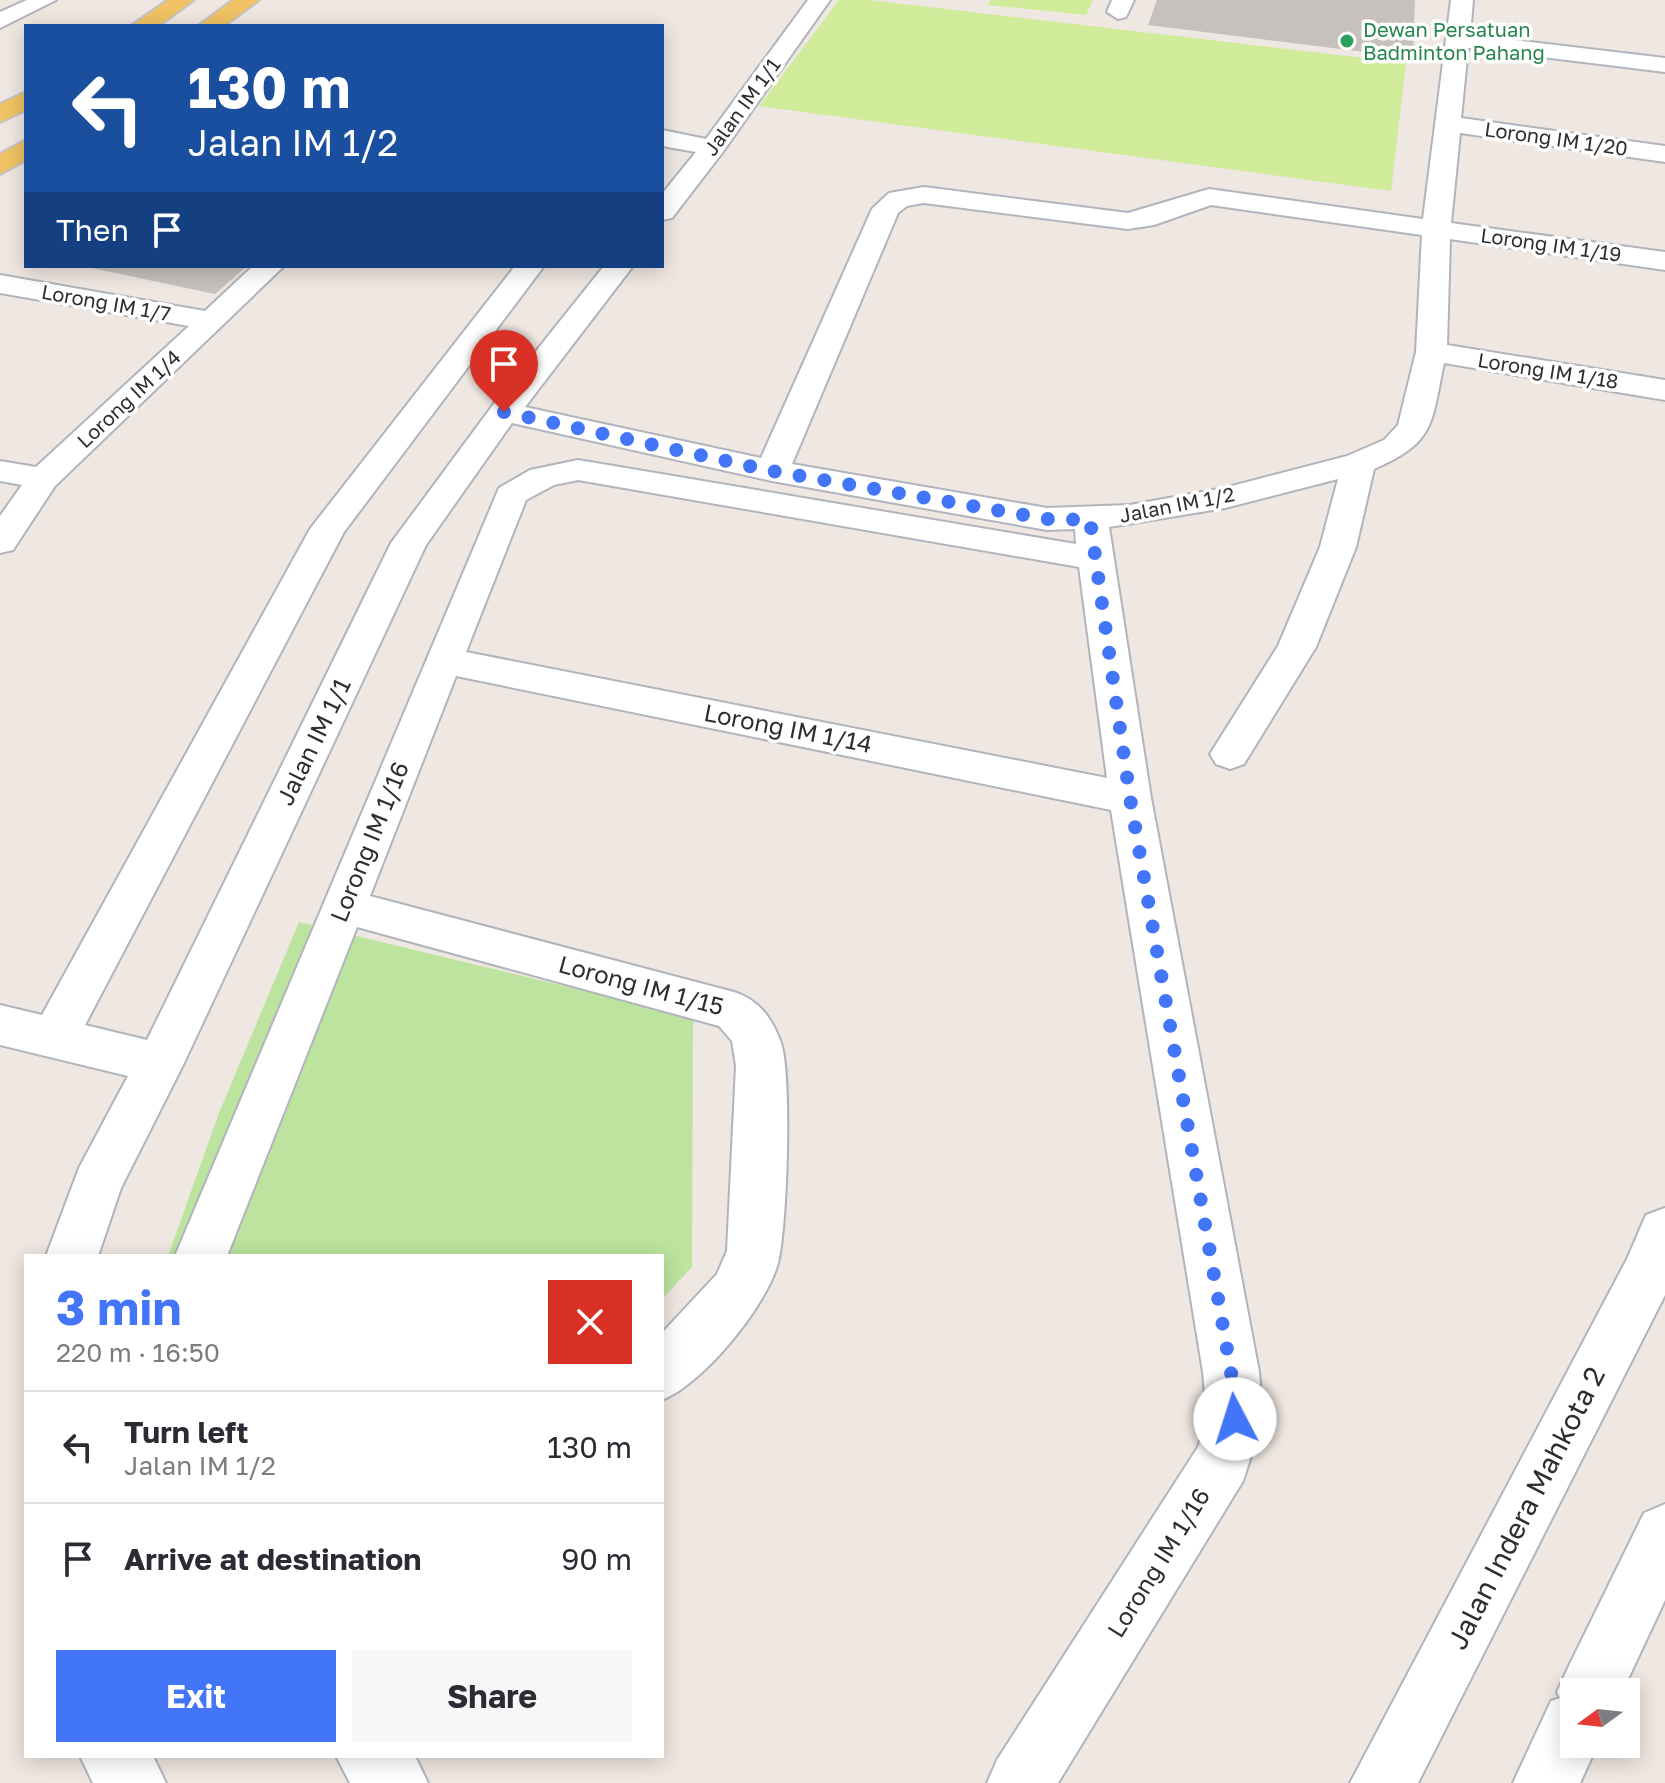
<!DOCTYPE html>
<meta charset="utf-8">
<style>
body{margin:0;font-family:"Golos Text",sans-serif;background:#f7f7f7;color:#2b2b33;height:100vh;display:flex;flex-direction:column;font-size:30px;white-space:nowrap}
*{box-sizing:border-box;margin:0}
p{font-size:26px;color:#7c7c81}
.icon{flex:none;width:44px;height:44px;fill:none;stroke:currentColor;stroke-width:2;stroke-linecap:round;stroke-linejoin:round}
.map{position:relative;flex:1;overflow:hidden}
.panel{position:absolute;left:24px;top:1254px;width:640px;height:504px;display:flex;flex-direction:column;background:#fff;border-radius:0px;box-shadow:0 4px 20px #0003}
.panel>*{flex:none}
.guide{position:absolute;left:24px;top:24px;width:640px;height:244px;border-radius:0px;box-shadow:0 4px 20px #0003;background:#1a4fa0;color:#fff;overflow:hidden}
.needle{width:52px;rotate:255deg}
.buttons{position:absolute;left:1560px;top:1678px;display:grid;gap:16px}
.buttons a{display:grid;place-items:center;width:80px;height:80px;border-radius:0px;background:#fff;box-shadow:0 4px 20px #0003;font-size:40px}
.pin{position:absolute;display:grid;place-items:center;width:68px;height:68px;color:#fff;margin:-82px -34px;border-radius:50% 50% 50% 0;rotate:-45deg;box-shadow:0 0 8px #0007}
.pin .icon{rotate:45deg}
.me{position:absolute;width:88px;margin:-44px;rotate:355deg;stroke-linejoin:round;filter:drop-shadow(0 0 6px #0008)}
.turn{display:flex;align-items:center;gap:28px;height:168px;padding:0 32px;font-size:36px}
.turn .icon{width:104px;height:104px;stroke-width:2.5}
.turn b{display:block;font-size:56px;line-height:68px}
.then{display:flex;align-items:center;height:76px;padding:0 32px;background:#0003;gap:16px;font-size:30px}
.round{display:grid;place-items:center;flex:none;width:84px;height:84px;border-radius:0px;background:#f7f7f7}
.head{display:flex;align-items:center;justify-content:space-between;height:136px;padding:0 32px}
h1{font-size:48px;font-weight:700;line-height:60px;color:#4375f9}
.button{display:flex;gap:16px;margin-top:auto;padding:16px 32px}
.button a{flex:1;height:92px;border-radius:0px;background:#4375f9;color:#fff;font-size:32px;font-weight:700;line-height:92px;text-align:center}
.button a+a{background:#f7f7f7;color:#2b2b33}
ul{padding:0;list-style:none}
li{display:flex;align-items:center;gap:24px;height:112px;padding:0 32px;border-top:2px solid #e1e1e2}
li div{flex:1}
li b{display:block;font-size:30px}
li em{font-style:normal}
.map>svg:first-child{display:block}
.green{fill:#bce49e}
.pitch{fill:#d0eb9a}
.building{fill:#c7c1bd}
.lines{fill:none;stroke-linecap:round;stroke-linejoin:round}
.minor-casing{stroke:#b1b4bd;stroke-width:4}
.major-casing{stroke:#c4c4c4;stroke-width:4}
.minor{fill:#fff;fill-rule:evenodd}
.major{fill:#f0c364;fill-rule:evenodd}
.route{stroke:#4375f9;stroke-width:14;stroke-dasharray:0 25.2}
.leisure-dot{fill:#2e9e5b;stroke:#fff;stroke-width:3}
.labels{text-anchor:middle;stroke-width:7;stroke-linejoin:round;paint-order:stroke}
.far-leisure-label{font-size:20px;fill:#27864d;stroke:#fff;text-anchor:start}
.far-street-label{font-size:20px;fill:#2e2e2e;stroke:#fff}
.street-label{font-size:24px;fill:#2e2e2e;stroke:#fff}
.near-street-label{font-size:28px;fill:#2e2e2e;stroke:#fff}
</style>
<div class="map">
<svg width="1665" height="1783" viewBox="0 0 1665 1783">
<rect width="100%" height="100%" fill="#efe7e1"/>
<path class="green" d="M299,922l394,95 -1,250 -30,32v-43h-494l51,-143z"/>
<path class="pitch" d="M839,0h30l537,63 -15,128 -632,-85z
M991,0h102l-7,15 -98,-10z"/>
<path class="building" d="M1157,0h258l-2,58 -265,-33z
M82,266h160l4,1 -31,27z"/>
<g class="lines">
<defs>
<path id="minor" d="M27,0h29l-56,28v-16z
M808,0h22l-108,153 -50,65 -10,2v-26l34,-42 -34,-6v-16l44,9z
M1112,0h22l-8,17 -8,2 -11,-7z
M1451,0h22l-3,35 195,23v14l-197,-24 -7,70 204,28v16l-205,-29 -9,90 214,29v18l-215,-31 -3,106 218,35v20l-221,-37c-13,61 -8,79 -70,106l-18,78 -40,100 -72,117 -14,5 -14,-5 -6,-10 68,-108 42,-99 18,-68 -113,29 -116,19 42,271 108,574 4,47 -20,62 -185,302h-71l10,-23 201,-313 9,-28 -4,-47 -92,-562 -655,-134 -86,220 364,96c25,8 38,26 47,51 11,33 6,186 -3,220 -12,44 -75,121 -116,137v-67l55,-59 10,-23 9,-185 -4,-25 -13,-15 -362,-99 -130,329h-52l324,-768 31,-18 48,-10 498,84 -1,-15 -28,1 -275,-49 -260,-58 -86,122 -242,518 -63,125 -23,68h-52l33,-88 49,-92 -128,-31v-40l42,10 268,-486 205,-263h29l-200,266 -259,493 62,15 244,-497 102,-138 111,-139h29l-108,141 236,51 111,-249 17,-16 35,-6 204,26 81,-24 214,30zM924,203l204,26 26,-4 57,-20 211,30 -6,117 -18,73 -14,15 -37,16 -123,32 -94,17 -83,3 -255,-44 106,-251 9,-7zM578,480l501,87 28,211 -641,-126 60,-152 28,-15z
M253,266h31l-229,220 -42,64 -13,3v-37l22,-31 -22,-4v-20l36,6 153,-141 -189,-33v-18l205,36z
M1665,1208v87l-247,488h-68l277,-524 19,-44z
M1665,1504v96l-43,92h-48v52h24l-18,39h-67l38,-82 9,-3 -3,-6 10,-22 77,-157z
M80,1756h73l13,27h-73z
M336,1756h79l13,27h-78z"/>
<path id="major" d="M168,0h26l-36,26h-27z
M233,0h26l-35,26h-26z
M26,92v18l-26,12v-18z
M26,140v20l-26,14v-20z"/>
</defs>
<use href="#minor" class="minor-casing"/>
<use href="#major" class="major-casing"/>
<use href="#minor" class="minor"/>
<use href="#major" class="major"/>
</g>
<g class="lines">
<path class="route" d="M504,412l268,59 275,48 43,1 40,278 101,574 4,47"/>
</g>
<circle class="leisure-dot" cx="1347" cy="41" r="8"/>
<g class="labels">
<g class="far-leisure-label">
<text x="1363" y="37">Dewan Persatuan<tspan x="1363" dy="23">Badminton Pahang</tspan></text>
</g>
<g class="far-street-label">
<text transform="translate(742 107) rotate(-54)" y="7">Jalan IM 1/1</text>
<text transform="translate(1556 139) rotate(8)" y="7">Lorong IM 1/20</text>
<text transform="translate(1551 245) rotate(8)" y="7">Lorong IM 1/19</text>
<text transform="translate(106 303) rotate(10)" y="7">Lorong IM 1/7</text>
<text transform="translate(1548 371) rotate(9)" y="7">Lorong IM 1/18</text>
<text transform="translate(129 399) rotate(-43)" y="7">Lorong IM 1/4</text>
<text transform="translate(1177 505) rotate(-11)" y="7">Jalan IM 1/2</text>
</g>
<g class="street-label">
<text transform="translate(788 729) rotate(11)" y="8">Lorong IM 1/14</text>
<text transform="translate(314 742) rotate(-64)" y="8">Jalan IM 1/1</text>
<text transform="translate(370 842) rotate(-68)" y="8">Lorong IM 1/16</text>
<text transform="translate(641 986) rotate(15)" y="8">Lorong IM 1/15</text>
<text transform="translate(1159 1563) rotate(-58)" y="8">Lorong IM 1/16</text>
</g>
<g class="near-street-label">
<text transform="translate(1526 1508) rotate(-63)" y="10">Jalan Indera Mahkota 2</text>
</g>
</g>
</svg>
<div class="buttons">
<a><svg class="needle" viewBox="-14 -14 28 28"><path d="M0-13l5 13h-10z" fill="#e53935"/><path d="M0 13l5-13h-10z" fill="#7c7c81"/></svg></a>
</div>
<div class="pin" style="left:504px;top:412px;background:#d93025"><svg class="icon" aria-label="arrive" viewBox="0 0 24 24"><path d="M6 21V4h12l-3 4 3 4H6"/></svg></div>
<svg class="me" style="left:1235px;top:1419px" viewBox="-20 -20 40 40"><circle r="19" fill="#fff"/><path d="M0-13L10 11 0 6-10 11z" fill="#4375f9"/></svg>
<div class="guide">
<div class="turn"><svg class="icon" aria-label="left" viewBox="0 0 24 24"><path d="M17 20v-9H6M10 6l-5 5 5 5"/></svg><div><b>130 m</b>Jalan IM 1/2</div></div>
<div class="then">Then<svg class="icon" aria-label="arrive" viewBox="0 0 24 24"><path d="M6 21V4h12l-3 4 3 4H6"/></svg></div>
</div>
<section class="panel">
<div class="head"><div><h1>3 min</h1><p>220 m · 16:50</p></div><a class="round" style="background:#d93025;color:#fff"><svg class="icon" aria-label="close" viewBox="0 0 24 24"><path d="M6 6l12 12M18 6L6 18"/></svg></a></div>
<ul>
<li><svg class="icon" aria-label="left" viewBox="0 0 24 24"><path d="M17 20v-9H6M10 6l-5 5 5 5"/></svg><div><b>Turn left</b><p>Jalan IM 1/2</p></div><em>130 m</em></li>
<li><svg class="icon" aria-label="arrive" viewBox="0 0 24 24"><path d="M6 21V4h12l-3 4 3 4H6"/></svg><div><b>Arrive at destination</b></div><em>90 m</em></li>
</ul>
<div class="button"><a>Exit</a><a>Share</a></div>
</section>
</div>
